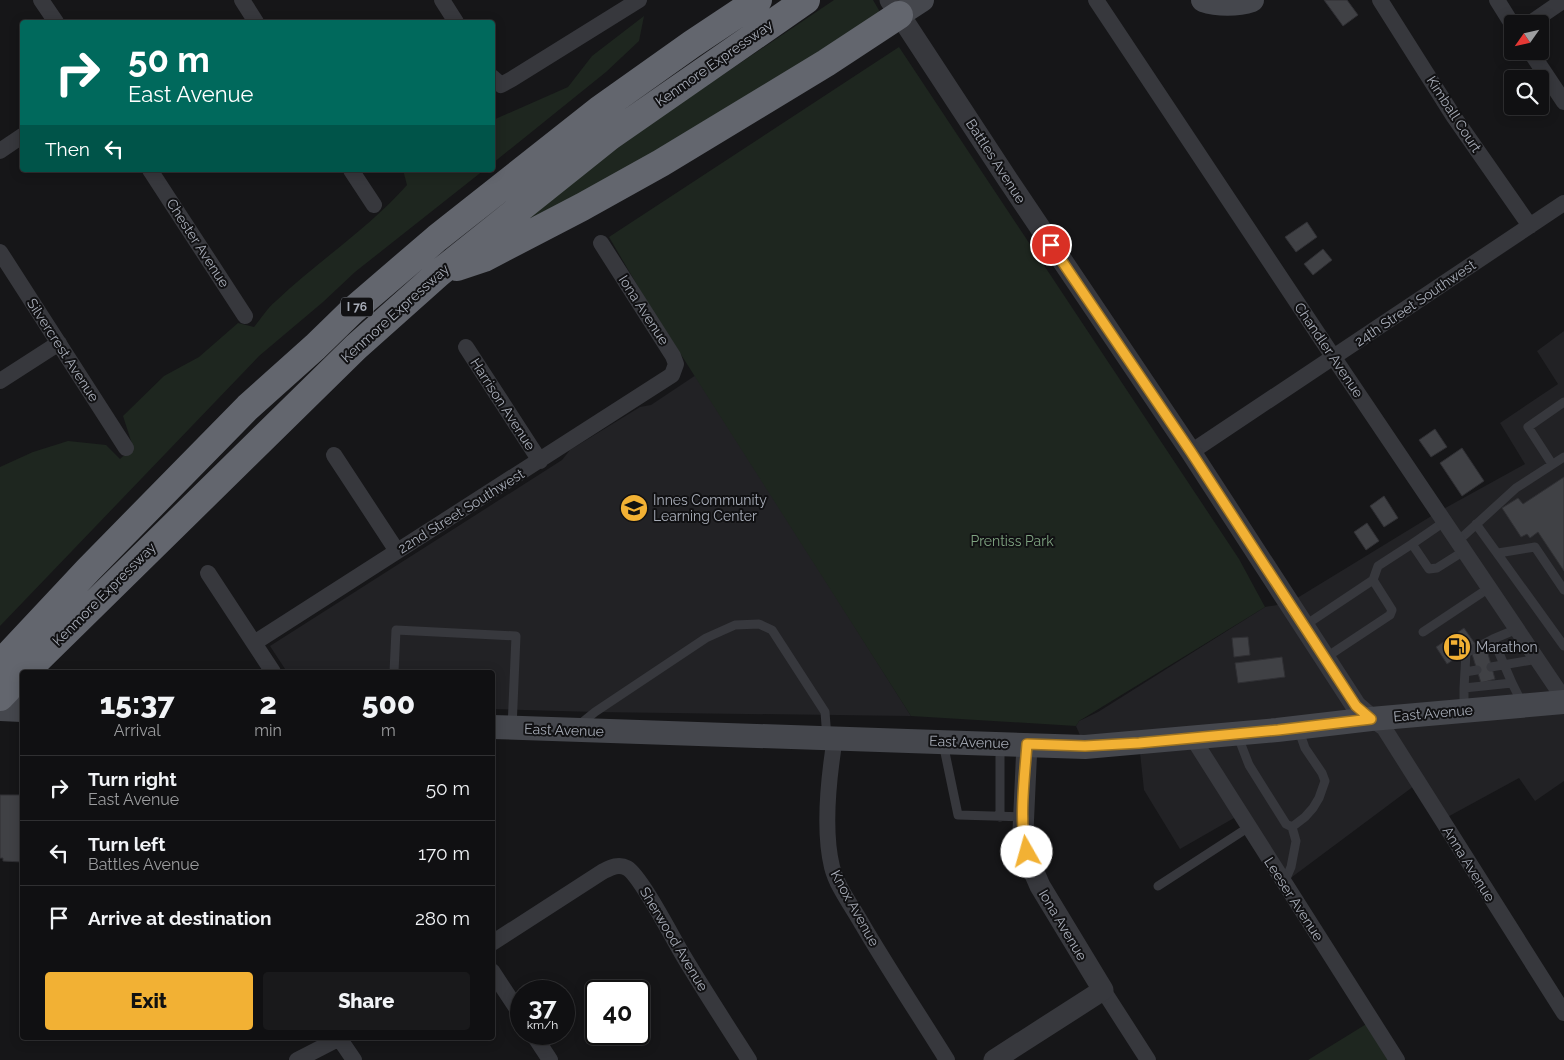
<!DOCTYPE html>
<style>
body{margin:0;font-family:Raleway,sans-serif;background:#19191b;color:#f1f3f6;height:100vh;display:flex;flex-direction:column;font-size:19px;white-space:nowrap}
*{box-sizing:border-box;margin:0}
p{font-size:16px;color:#9c9d9f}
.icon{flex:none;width:28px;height:28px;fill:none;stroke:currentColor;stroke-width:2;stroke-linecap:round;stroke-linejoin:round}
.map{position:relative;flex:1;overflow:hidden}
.side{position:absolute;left:20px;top:670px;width:475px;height:370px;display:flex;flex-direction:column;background:#101012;border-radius:5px;box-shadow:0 2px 12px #0003,0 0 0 1px #303032}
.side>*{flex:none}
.hud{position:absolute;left:20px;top:20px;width:475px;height:152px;border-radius:5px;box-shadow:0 2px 12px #0003,0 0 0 1px #303032;background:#00695c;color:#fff;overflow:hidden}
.needle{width:32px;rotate:236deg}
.fabs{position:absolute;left:1504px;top:15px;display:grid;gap:10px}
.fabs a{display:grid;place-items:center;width:45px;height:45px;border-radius:5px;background:#101012;box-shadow:0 2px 12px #0003,0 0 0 1px #303032;font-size:25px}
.speed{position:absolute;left:510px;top:980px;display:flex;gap:10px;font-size:25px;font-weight:700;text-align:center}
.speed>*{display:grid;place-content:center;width:65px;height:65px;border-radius:50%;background:#101012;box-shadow:0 2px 12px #0003,0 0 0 1px #303032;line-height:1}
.speed small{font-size:12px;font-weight:400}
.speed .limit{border:2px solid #111;border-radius:8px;background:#fff;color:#111}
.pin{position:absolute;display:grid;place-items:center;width:42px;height:42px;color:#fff;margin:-21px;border:2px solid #fff;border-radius:50%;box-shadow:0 1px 5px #0007}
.me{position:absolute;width:55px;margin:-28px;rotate:353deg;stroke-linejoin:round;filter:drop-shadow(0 0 4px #0008)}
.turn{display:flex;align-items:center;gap:18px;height:105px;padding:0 25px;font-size:22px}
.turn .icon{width:65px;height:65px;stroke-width:2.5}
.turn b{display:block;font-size:35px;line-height:42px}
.then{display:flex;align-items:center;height:48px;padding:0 25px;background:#0003;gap:10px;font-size:19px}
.eta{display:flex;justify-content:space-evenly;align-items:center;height:85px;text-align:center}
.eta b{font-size:30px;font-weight:800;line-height:35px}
.button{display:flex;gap:10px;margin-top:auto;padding:10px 25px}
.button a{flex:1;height:58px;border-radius:5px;background:#f2b134;color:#111;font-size:20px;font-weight:800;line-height:58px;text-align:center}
.button a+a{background:#19191b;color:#f1f3f6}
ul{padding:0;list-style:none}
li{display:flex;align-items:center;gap:15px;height:65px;padding:0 25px;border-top:1px solid #303032}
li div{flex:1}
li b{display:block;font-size:19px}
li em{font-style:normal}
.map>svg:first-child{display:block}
.built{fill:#222225}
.green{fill:#1e261f}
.building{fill:#404145;stroke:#303034}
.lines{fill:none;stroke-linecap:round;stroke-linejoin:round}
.service{stroke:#37383d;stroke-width:9}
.minor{stroke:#37383d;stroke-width:16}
.tertiary{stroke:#37383d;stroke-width:21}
.secondary{stroke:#45474d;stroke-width:24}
.motorway{stroke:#63666e;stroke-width:28}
.route-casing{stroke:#9d7322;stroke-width:12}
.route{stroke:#f2b134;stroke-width:9}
.labels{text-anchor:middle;stroke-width:4;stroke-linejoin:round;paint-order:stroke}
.shield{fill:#111113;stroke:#7b7e86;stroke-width:1}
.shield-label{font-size:12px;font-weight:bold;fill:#a8adb8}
.street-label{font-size:14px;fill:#a8adb8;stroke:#111113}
.poi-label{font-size:14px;fill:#a8adb8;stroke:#111113;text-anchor:start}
.park-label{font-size:14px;fill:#7fa381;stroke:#111113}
</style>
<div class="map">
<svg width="1564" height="1060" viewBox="0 0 1564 1060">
<rect width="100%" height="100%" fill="#161618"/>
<path class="built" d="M1564,331v450l-29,20 -16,-23 -77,42 -24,-37 -134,100 -43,-69 -61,35 -36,-59 -5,-47 -54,4 -9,-21 3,-5 19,-9 167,-105 24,-4 149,-91 87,-48 -25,-41 58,-39 -21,-33z
M696,375l215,341 -316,-4 -102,-3 -1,-37h-205l-17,-26 292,-186 8,-10 70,-43 11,-2z"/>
<path class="green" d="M834,0h39l7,12 -196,131 -190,100 67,-54 105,-76z
M644,16l-5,25 -33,31 -113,91v-43l75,-33 24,-31z
M899,47l340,512 26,48 -186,114 -3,5 -165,-10 -268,-421 -34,-58z
M403,170h81l-129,102 -32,30 -64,54 -259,270v-159l33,-15 35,-11 38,4 14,14 13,-12 -10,-31 41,-40 35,-19 39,-34 16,4c7,-8 13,-19 22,-26 42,-40 92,-72 131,-116z
M1368,1023l24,37h-84z"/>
<path class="building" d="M1324,0h23l11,15 -15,11z
M1307,222l10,15 -21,15 -11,-15z
M1323,249l9,11 -19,15 -9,-11z
M1435,429l12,18 -16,10 -12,-17z
M1462,448l22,33 -22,15 -22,-33z
M1564,477v94l-26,-39 -8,6 -3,-4 -6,3 -19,-29 16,-10 5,6z
M1384,496l14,22 -14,9 -14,-21z
M1367,523l12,18 -13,9 -12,-18z
M1464,628l12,17 -29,19 -11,-17z
M1248,637l2,18 -16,2 -2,-19z
M1487,650l8,29 -14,4 -9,-29z
M1282,657l3,20 -47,6 -3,-20z
M0,795h22v67l-19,-1v-3h-3z"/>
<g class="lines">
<path class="service" d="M1552,464l-24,-37 36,-25
M1444,522l-32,22 17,25 8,-1 27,-17
M1476,524l88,122
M1458,541l58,-53 48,-31
M1498,553l37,-6 29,43
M1304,626l69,-46 5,-14 34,-22
M1423,632l66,-44
M1493,639l24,-10
M1325,658l65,-43 2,-5 -19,-30
M1491,667l47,-8
M394,672l2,-42 120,6 -4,92
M1465,672l12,-2
M1464,688l2,-35 27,-14 19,44
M1464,709v-21l48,-5 10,20
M579,725l16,-13 111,-74 29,-13 24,-1 13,6 53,82 2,26
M1237,734l12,31 37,59 6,3 13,-10 8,-9 6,-10 6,-17 -3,-8 -17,-25 -7,-20
M943,743l15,72 65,2
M1000,745v72
M1284,883l7,-16 5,-26 -4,-14
M1158,886l91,-59"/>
<path class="minor" d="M41,0l15,22
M242,0l14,22
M442,0l14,22
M1096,0l238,358 230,341
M1380,0l74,117 76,109
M1497,0l15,24
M1529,24l35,-24
M1530,51l34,51
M492,77l9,8 11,-6 127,-79
M0,151l22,-15
M150,170l95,146
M351,170l23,35
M0,252l126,196
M466,347l74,114
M0,381l59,-38
M1191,452l373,-249
M334,455l63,96
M208,573l65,99
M254,643l418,-268 4,-11 -3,-8 -72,-113
M1371,719l13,9 180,285
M1192,737l205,323
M835,738c-6,37 -12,92 -3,129 5,20 20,39 30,57 27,46 57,91 85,136
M492,943l110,-71c8,-4 16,-9 25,-4 14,8 46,71 57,89 21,35 43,69 65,103
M492,971l29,44
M1103,990l45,70
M533,1034l17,26
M339,1038l15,22
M297,1060l43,-22"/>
<path class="tertiary" d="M890,0l118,180 183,272 165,254 15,13
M994,1060l109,-70 -63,-104 -10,-23 -5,-17 -2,-15 4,-87"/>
<path class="secondary" d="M1203,0c15,5 34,5 49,0
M899,15l23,-15
M0,709l22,1
M492,727l593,20 192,-17 94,-11 193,-17"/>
<path class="motorway" d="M457,267l27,-9 98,-51 79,-44 165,-100 73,-48
M0,664l88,-94 160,-163 67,-60 37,-36 85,-73 162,-128 93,-66 66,-44
M25,672l331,-325 83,-74 170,-136 197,-137
M0,697l22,-23"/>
</g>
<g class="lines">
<defs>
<path id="route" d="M1027,852c-9,-26 -2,-79 0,-108l58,2 54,-3 139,-13 93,-11 -15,-13 -165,-254 -140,-207"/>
</defs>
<use href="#route" class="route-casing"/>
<use href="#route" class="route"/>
</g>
<defs>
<symbol id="school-disc" viewBox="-11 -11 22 22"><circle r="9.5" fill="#f2b134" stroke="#111113"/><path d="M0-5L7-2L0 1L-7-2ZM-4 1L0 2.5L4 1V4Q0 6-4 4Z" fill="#111"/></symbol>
<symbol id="fuel-disc" viewBox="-11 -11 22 22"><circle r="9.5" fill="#f2b134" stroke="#111113"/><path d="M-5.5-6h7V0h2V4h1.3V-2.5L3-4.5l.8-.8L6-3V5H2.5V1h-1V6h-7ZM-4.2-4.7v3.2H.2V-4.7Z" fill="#111"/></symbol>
</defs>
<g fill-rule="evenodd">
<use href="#school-disc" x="618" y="492" width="32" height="32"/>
<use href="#fuel-disc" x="1441" y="631" width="32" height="32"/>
</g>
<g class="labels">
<rect class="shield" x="341" y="297.5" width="32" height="19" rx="4"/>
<g class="shield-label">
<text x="357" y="311">I 76</text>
</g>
<g class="street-label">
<text transform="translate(714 63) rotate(-35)" y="5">Kenmore Expressway</text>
<text transform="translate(1454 114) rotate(57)" y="5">Kimball Court</text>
<text transform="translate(996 161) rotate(57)" y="5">Battles Avenue</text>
<text transform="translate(198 243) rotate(57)" y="5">Chester Avenue</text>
<text transform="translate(1415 303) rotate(-34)" y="5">24th Street Southwest</text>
<text transform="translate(644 310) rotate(57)" y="5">Iona Avenue</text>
<text transform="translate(395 313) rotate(-42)" y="5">Kenmore Expressway</text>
<text transform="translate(63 350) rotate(57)" y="5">Silvercrest Avenue</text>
<text transform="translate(1329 350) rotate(56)" y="5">Chandler Avenue</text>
<text transform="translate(503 404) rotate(57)" y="5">Harrison Avenue</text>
<text transform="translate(461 511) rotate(-32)" y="5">22nd Street Southwest</text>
<text transform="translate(104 594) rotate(-45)" y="5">Kenmore Expressway</text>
<text transform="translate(1433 713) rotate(-5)" y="5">East Avenue</text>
<text transform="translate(564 730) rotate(2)" y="5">East Avenue</text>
<text transform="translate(969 742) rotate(2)" y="5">East Avenue</text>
<text transform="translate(1469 864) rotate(58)" y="5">Anna Avenue</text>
<text transform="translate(1294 899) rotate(57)" y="5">Leeser Avenue</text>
<text transform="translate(855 908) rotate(61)" y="5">Knox Avenue</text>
<text transform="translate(1063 925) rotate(59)" y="5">Iona Avenue</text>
<text transform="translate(674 939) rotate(59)" y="5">Sherwood Avenue</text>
</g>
<g class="poi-label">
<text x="653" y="505">Innes Community<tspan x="653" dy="16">Learning Center</tspan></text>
<text x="1476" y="652">Marathon</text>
</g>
<g class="park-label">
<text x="1012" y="546">Prentiss Park</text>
</g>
</g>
</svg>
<div class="fabs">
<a><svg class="needle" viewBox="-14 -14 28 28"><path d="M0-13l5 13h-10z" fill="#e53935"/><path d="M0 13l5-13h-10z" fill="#9c9d9f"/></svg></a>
<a><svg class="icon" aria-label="search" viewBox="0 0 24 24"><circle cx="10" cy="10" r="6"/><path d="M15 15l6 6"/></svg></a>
</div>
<div class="speed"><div>37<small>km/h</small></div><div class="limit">40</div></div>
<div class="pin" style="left:1051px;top:245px;background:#d93025"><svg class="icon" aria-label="arrive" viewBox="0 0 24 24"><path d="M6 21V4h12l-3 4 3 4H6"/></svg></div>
<svg class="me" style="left:1027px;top:852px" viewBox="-20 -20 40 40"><circle r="19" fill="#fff"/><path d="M0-13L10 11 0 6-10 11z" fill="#f2b134"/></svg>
<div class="hud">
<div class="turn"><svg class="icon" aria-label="right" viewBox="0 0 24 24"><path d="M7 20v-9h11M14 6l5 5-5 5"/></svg><div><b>50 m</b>East Avenue</div></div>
<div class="then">Then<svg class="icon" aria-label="left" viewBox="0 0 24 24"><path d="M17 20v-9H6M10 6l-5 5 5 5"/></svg></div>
</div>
<section class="side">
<div class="eta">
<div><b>15:37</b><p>Arrival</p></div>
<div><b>2</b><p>min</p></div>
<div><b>500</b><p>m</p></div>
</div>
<ul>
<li><svg class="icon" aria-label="right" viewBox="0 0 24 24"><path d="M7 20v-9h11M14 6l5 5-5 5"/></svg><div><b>Turn right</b><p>East Avenue</p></div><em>50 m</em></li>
<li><svg class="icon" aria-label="left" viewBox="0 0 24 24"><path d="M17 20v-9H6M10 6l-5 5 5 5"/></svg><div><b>Turn left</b><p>Battles Avenue</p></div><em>170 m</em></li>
<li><svg class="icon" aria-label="arrive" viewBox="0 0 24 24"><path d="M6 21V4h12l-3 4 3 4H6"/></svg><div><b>Arrive at destination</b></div><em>280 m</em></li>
</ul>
<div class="button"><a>Exit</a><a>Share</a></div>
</section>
</div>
